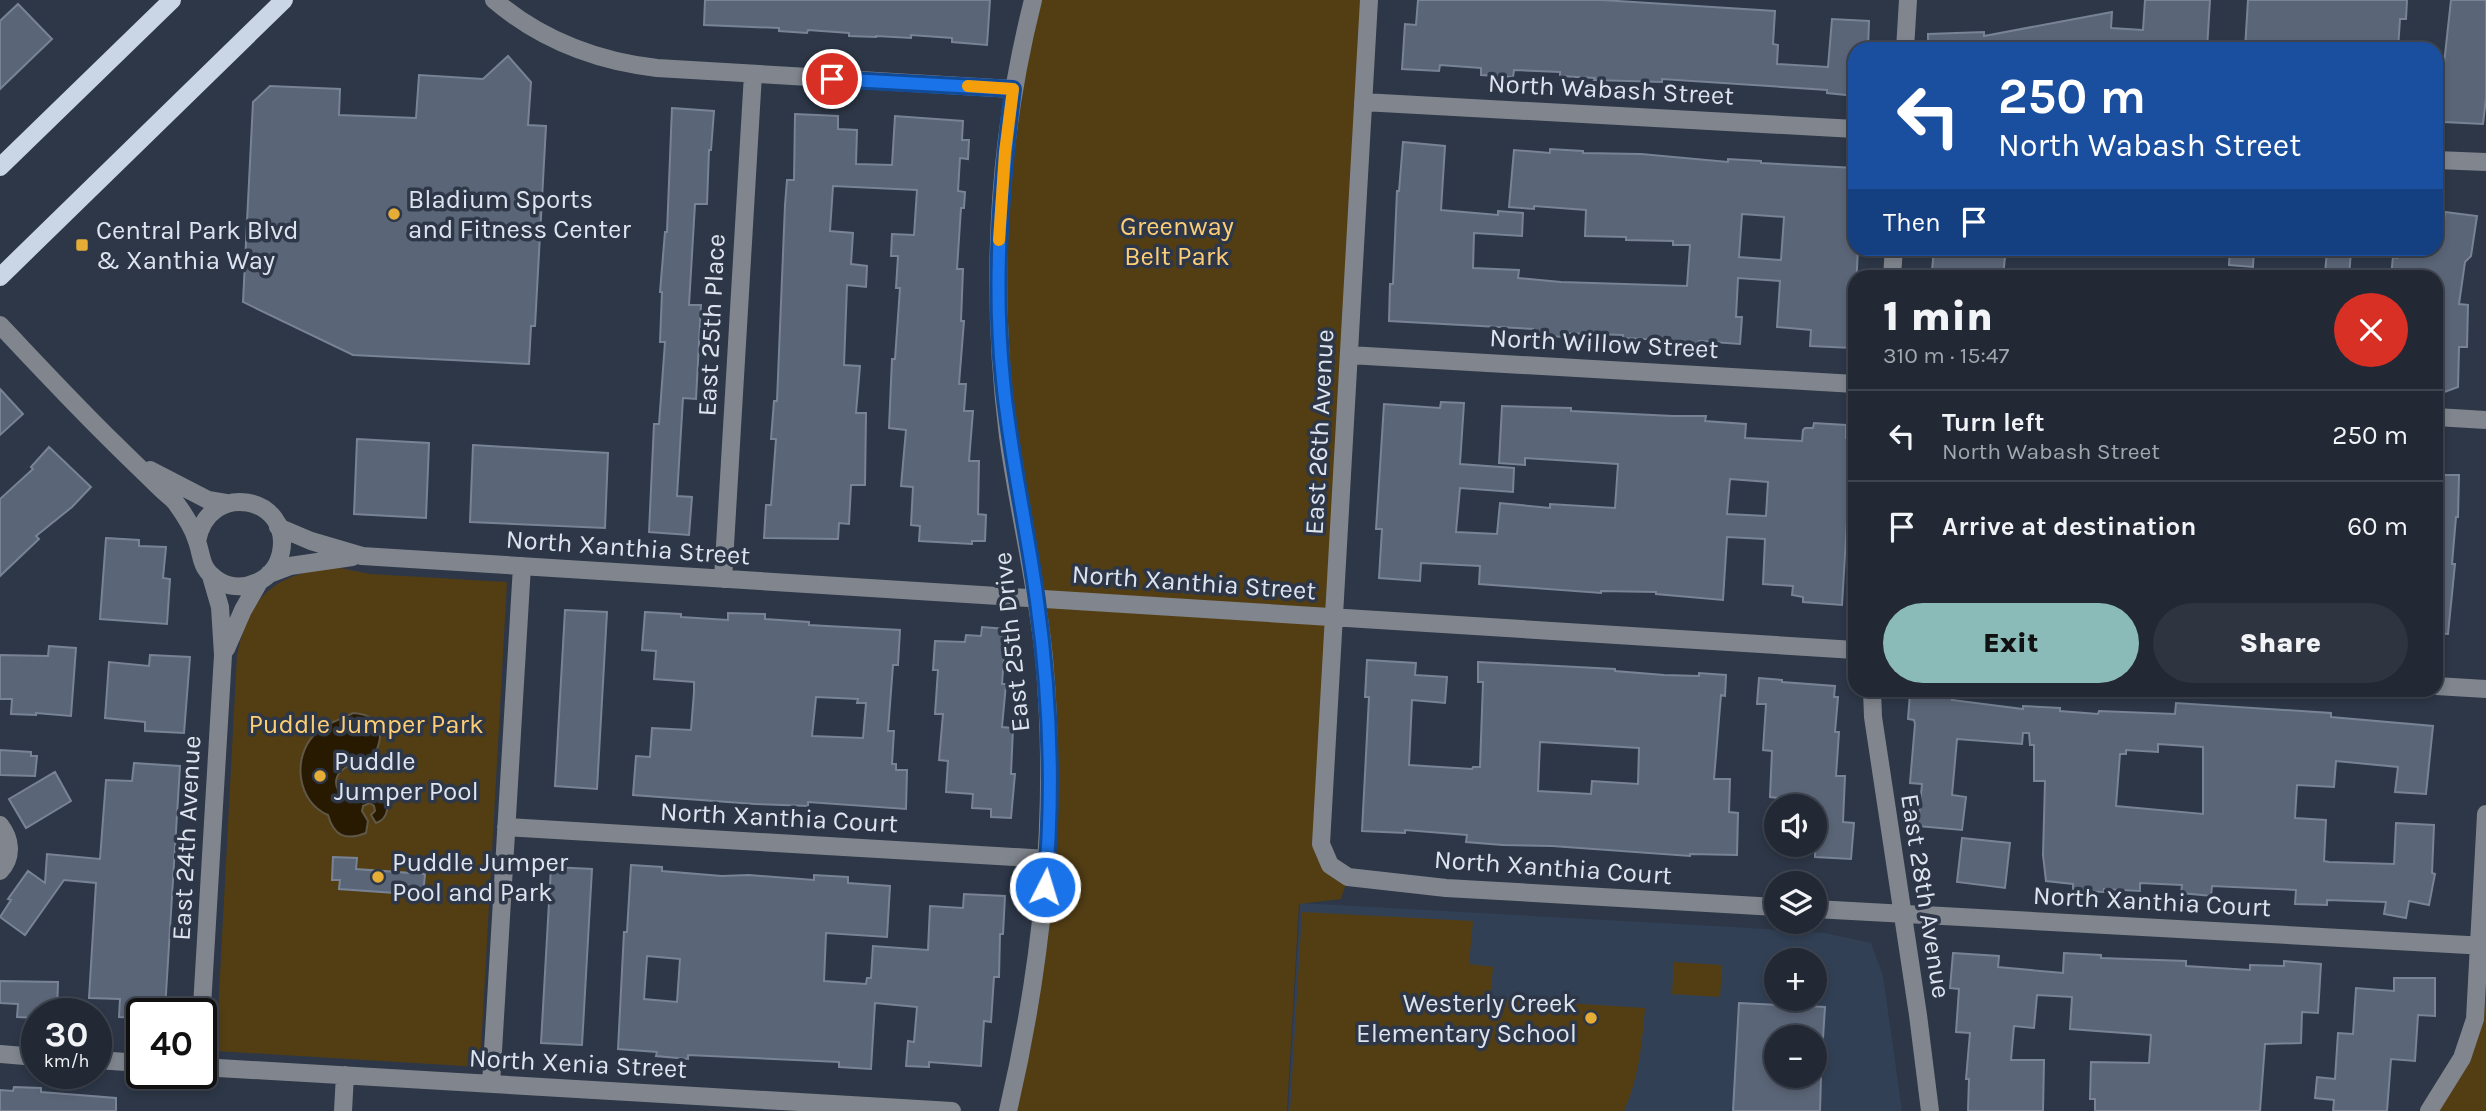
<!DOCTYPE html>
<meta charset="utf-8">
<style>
body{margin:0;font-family:Karla,sans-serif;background:#2e3541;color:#f1f3f6;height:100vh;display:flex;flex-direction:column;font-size:26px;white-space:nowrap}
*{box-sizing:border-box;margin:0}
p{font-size:23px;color:#a2a6ad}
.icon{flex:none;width:38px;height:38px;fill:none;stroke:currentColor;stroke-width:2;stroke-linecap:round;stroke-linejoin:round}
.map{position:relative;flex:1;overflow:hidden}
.side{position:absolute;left:1848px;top:270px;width:595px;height:427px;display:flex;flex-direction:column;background:#222935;border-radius:21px;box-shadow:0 4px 10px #0003,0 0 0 2px #3f4550}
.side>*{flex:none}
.guide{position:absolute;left:1848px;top:42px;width:595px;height:214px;border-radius:21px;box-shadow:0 4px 10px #0003,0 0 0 2px #3f4550;background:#1a4fa0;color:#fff;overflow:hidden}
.tools{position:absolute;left:1764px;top:794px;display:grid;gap:14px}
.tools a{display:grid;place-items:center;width:63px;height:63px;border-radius:50%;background:#222935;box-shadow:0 4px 10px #0003,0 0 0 2px #3f4550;font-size:35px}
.speed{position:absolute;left:21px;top:998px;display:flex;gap:14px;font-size:35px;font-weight:700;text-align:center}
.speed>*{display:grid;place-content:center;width:91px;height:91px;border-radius:50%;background:#222935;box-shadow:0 4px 10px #0003,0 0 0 2px #3f4550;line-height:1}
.speed small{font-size:18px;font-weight:400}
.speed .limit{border:4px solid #111;border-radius:10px;background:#fff;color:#111}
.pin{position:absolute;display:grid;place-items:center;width:60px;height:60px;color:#fff;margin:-30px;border:4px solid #fff;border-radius:50%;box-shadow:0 2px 7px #0007}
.me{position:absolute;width:77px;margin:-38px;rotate:5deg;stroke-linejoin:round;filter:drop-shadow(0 0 5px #0008)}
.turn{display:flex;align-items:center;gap:24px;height:147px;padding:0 35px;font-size:32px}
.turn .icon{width:91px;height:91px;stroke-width:2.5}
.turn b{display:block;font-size:49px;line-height:60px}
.then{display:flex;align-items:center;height:66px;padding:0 35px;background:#0003;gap:14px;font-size:26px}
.round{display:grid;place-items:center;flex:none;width:74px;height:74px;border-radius:37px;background:#2e3541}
.overview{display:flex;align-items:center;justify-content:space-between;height:119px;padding:0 35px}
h1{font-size:42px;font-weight:800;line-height:52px}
.cta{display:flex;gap:14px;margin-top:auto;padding:14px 35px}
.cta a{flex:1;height:80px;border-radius:42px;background:#8bbbb9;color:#111;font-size:28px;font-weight:800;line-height:80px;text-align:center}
.cta a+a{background:#2e3541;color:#f1f3f6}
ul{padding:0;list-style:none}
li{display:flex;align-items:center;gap:21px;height:91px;padding:0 35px;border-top:2px solid #3f4550}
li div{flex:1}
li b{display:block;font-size:26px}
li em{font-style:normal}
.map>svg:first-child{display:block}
.built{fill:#324055;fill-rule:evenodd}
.green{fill:#533e14}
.water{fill:#281a00;stroke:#5f5748;stroke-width:2}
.building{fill:#5a6577;stroke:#788396;stroke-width:2;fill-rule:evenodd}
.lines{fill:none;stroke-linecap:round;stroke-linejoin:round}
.minor{stroke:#81868e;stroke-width:18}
.major{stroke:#cad5e6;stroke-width:18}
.route-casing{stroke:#114b97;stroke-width:18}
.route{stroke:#1a73e8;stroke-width:12}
.slow{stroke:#f59e0b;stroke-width:12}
.poi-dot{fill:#e5ad35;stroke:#2d3747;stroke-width:2.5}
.labels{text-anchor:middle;stroke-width:7;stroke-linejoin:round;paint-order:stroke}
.street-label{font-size:26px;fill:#dee4ef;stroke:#2d3747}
.poi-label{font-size:26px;fill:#dee4ef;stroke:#2d3747;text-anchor:start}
.park-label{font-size:26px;fill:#fdce75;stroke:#2d3747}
</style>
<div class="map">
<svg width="2486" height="1111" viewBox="0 0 2486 1111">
<rect width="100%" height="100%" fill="#2d3747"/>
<path class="built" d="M1300,903l433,24 92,6 46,10 12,33 19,135h-614zM1776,961h39v38h-39zM1776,1038h39v38h-39z"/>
<path class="green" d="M1033,0h336l-48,844 27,33 -7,22 -42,5 -12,207h-279l23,-106 17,-280 -39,-287 -10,-207z
M335,567l35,7 137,8 -27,485 -264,-16 21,-396c13,-61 37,-80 98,-88z
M2486,814v297h-56l45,-92z
M1302,912l171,9 -4,43 24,3 -3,31 155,10c-3,35 -6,70 -21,103h-334z
M1674,962l48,3 -2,32 -48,-3z"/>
<path class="water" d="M353,713c26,2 33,17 22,41 -19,8 -55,17 -31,45 32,-32 59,14 32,24l-5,-8 4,-4 -1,-5 -4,-3 -7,3 -1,5 6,10 -2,12c-21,8 -32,3 -38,-18 -31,-13 -36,-57 -14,-80 10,-11 26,-15 39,-22z"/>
<path class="building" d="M705,0h285l-3,45 -35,-3v-4l-41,-3v3l-35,-2v1l-27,-1v-3l-41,-3 -1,3 -28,-2v-3l-75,-3z
M1418,0h184l173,11 -2,33 5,1 -1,19 51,3 4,-48 37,2 -1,28h-13v47l-28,-3v-3l-165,-11v3l-68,-2 1,-2 -35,-2v-4l-46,-2 -1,7 -32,-2v-7l-41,-3 -1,6 -37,-2 3,-45 11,1z
M2145,0h65l-3,49 -175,-2v2h-104v-15l56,-2v4l128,-24 -1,16 32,2z
M2248,0h159l-1,19h-6l-2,30h-153z
M2451,0h35v98l-3,26 -39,-2v-58z
M18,4l34,35 -52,50v-68z
M508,56l23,26 -3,43 18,1 -11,200h-4l-2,38 -176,-9 -110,-53 10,-200 17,-16 70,3 -1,26 77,3 3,-43 64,4z
M672,108l42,3 -3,39h-2l-2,54h-12l-6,101h12l-5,94 -13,-1 -6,98 15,1 -3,38 -40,-3 5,-108h5l6,-82h-5l2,-50h-2l5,-60h2z
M795,114l43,2v13l19,1 -1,34 36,1 3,-49 68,5 -1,19h7l-1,19 -8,-1 -2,33 7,1 -1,16h-3l-4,61h6l-2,52h3l-5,63h7l-2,27h9l-4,50h10l-1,53 8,1 -1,26h-13v3l-53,-3 1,-15 -9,-1 2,-38 -12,-1 5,-56 -17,-2 3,-69h3l5,-71h-4l2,-32h-7l1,-22 22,1 3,-45 -84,-4 -3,45 23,2 -2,31 16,2 -1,21 -19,-2 -3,80 16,1 -4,47h10l-1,72h-14l-2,39 -10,-1 -1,16 -74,-1 2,-33h5l5,-66h-5l3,-38h3l8,-196 2,-25h7z
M1403,142l42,4 -4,64 57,5v-4l25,2 -1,23 -48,-3 -1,35 46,2 -1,8 43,4 126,4 3,-41h-17v-4l-47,-1v-3l-41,-1 1,-26 -52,-4v3l-25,-2 5,-57 36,3v-4l33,2v2l58,1 87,8v-3l33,2v2l94,5v80h3l-5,100 -43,-2 1,-16 -34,-3 3,-46 -42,-3 -2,39h6l-2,27 -41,-3 -1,4 -32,-2v-3l-43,-2v-3l-59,-2v4l-32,-2 1,-6 -144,-8 1,-37h3l4,-93h2zM1742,214l42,3 -3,43 -42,-3z
M2445,212l32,4 -6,40 -6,6 -6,42 9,1 -1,42h-8l-1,40 -22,8v-119h-45l2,-19 4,1 1,-10h38v-15l6,1z
M1934,248h72l-3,28h-26l1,-3 -46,-2z
M2230,248h24l-1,19 -24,-2z
M2327,250l24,2 -2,24 -24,-2z
M0,389l23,25 -23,21z
M1441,402l23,1 -4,61 54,4 -1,24 -53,-4 -4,44 41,2 3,-31 50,5v-4l65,4 3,-44 -93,-6v7l-26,-2 3,-57 69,2v3l102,5h33l-1,5 41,3 -1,14 57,3 1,-11 2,-2h8l1,-5 32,2v13h6l-10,167 -39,-3v-5l-11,-2 1,-9 -30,-2 2,-45 -38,-2 -4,63 -67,-6v-2l-55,-1v2l-122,-9 1,-18 -59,-3 -1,18 -41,-3 3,-49h-6l8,-125 56,4zM1730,479l38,3 -2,34 -39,-2z
M357,439l72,4 -3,75 -72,-4z
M473,445l135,8 -3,75 -135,-6z
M49,447l42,40 -19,20 -36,29 3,3 -39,37v-77l33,-30 -2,-2z
M2436,475h23l-1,42h-2l-4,47h3l-7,70 -12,-1z
M106,538l33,2v6l27,1 -3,31 7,1 -3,45 -67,-5z
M565,610l42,2 -10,177 -42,-3z
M645,612l36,2v3l47,3v-7l37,1v5l44,3v3l91,5 -2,35h-5l-5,66h6l-2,33h4v6h11l-1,39 -98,-7v4l-53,-2 -122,-9 3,-39 14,1 2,-29 39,2 3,-38v-10l-40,-3 2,-28 -14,-1zM816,697l42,2 -1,4h9l-3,35 -51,-2z
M982,627l24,2 -4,55h4l-4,43 11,1 -2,46h4l-4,44 -20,-1v-8l-19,-1 1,-14 -27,-2 2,-31 -9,-1 4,-46h-8l3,-44h-5l2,-29 30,1 1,-7 15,1z
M49,646l27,2 -5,68 -35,-3v2l-25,-1 1,-15h-12v-44l48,1z
M150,655l40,2 -6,76 -39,-2v-9l-40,-4 4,-56 40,4z
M1367,660l49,3 -1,12 32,2 -2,26 -33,-3 -3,65 63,4 1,-2h7l3,-85h-5v-20l137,7v2l49,4 35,1v-3l27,2 -1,21 -4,-1 -7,84h16l-1,33 9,1 -1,42 -47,-1v2l-138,-10 -49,-1 -37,-3 1,-7 -62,-5v3l-43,-2 7,-134h-4zM1540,742l99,6 -1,36 -46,-3 -1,13 -53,-3z
M1759,678l23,2v2l53,4 -1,11h4l-3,35h4l-3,44h9l-2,46 11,1 -3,36 -36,-2v-50h-37v-9l-8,-1 2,-46 -9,-1 3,-46h-9z
M1915,690l38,1 -1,9 71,9v-3l37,2v3l38,3 1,-3 76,3 1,-11 155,10v4l102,9 -7,68 -31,-2 3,-25 -62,-6 -2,26 -37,-2 -2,33 31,2 -2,41 5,1 65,2 2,-41 38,2 -2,48 3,1 -6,31 -20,-4 -3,17 -22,-4 2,-12 -59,-2v5l-32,-1 1,-14 -84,-4 -1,10 -30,-3 1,-8 -42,-2v8l-36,-2v3l-31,-1v-7l-27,-3 -3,-26 2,-74h-11v-36h-4l-1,-12h-6l-1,11 -65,-5 -5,56 14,2 -4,33 -44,-4 4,-42 -12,-1 5,-59 -1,-4 -6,-1 2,-26h5zM2158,744l45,3v67l-87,-8 4,-52h6v-4l32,2z
M0,750l31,2v4h6l-2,20 -35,-1z
M134,763l46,3 -15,244h-22l-1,8 -23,-1 1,-18 -31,-1 7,-115 -32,-3 -39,55 -25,-18 11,-17 -3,-1 20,-28 17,12 2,-29 53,5 6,-79 26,1z
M55,772l16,29 -45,27 -17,-29z
M1962,838l48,5 -5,45 -48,-6z
M333,857l24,1 -1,11 69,5 -2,21 -84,-6 1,-9h-8z
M631,865l31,2v4l60,5 27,-1 65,5v-5l34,2v6l42,3 -3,51 -61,-4 -2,48 42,3 1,-6h4l2,-32 55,4 2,-44 33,2 1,-14 41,2 -2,38h-3l-1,43h-5l-3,45 -7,-1 -3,45 -52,-4v5l-23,-1 2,-25 6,1 3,-35 -42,-4 -4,66 -32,-2v-5l-151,-7v4l-32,-3 1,-4 -39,-3 6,-117h3zM647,956l33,3 -3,43 -33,-3z
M551,867l41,2 -10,176 -41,-2z
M1953,953l46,3 -1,11 65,6 1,-20 37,2v3l85,3v5l64,4v-5l34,1v-5l37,3 -3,49 -16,-1 -1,31 -36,1 -5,67h-165v-12h-5l1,-37 58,1 2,-28 -81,-6 2,-32 -35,-2 -3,33 -20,-2 -3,34h33l-1,51h-75l1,-32h-3l4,-46 -14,-1 3,-43 -9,-1z
M2394,978h41v38l-17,-1 -3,46 -24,-2 -4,52h-54l1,-11 -19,-2 2,-21 18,2 3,-46 15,1 3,-46 38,3z
M0,981l58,1 -1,31h-20v5l-20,-1 1,-13 -18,-1z
M1739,1003l86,4 -2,31h-47v38h45l-1,35h-87z
M14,1087l27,1v4l75,6v13h-116v-21l13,1z"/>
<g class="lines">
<path class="minor" d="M494,0c47,40 102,61 163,68l356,21
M1369,0l-48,844 9,21 18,12 98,11 330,19
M1905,49l3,-49
M1363,102l492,27
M2436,160l50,2
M1892,276l2,-28
M0,325c38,40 76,81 115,119 15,15 31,30 46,45 5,5 11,9 15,14 8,11 17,25 21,38 6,18 3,28 22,40 24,14 57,-1 62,-29 11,-55 -72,-73 -84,-11
M1349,355l506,29
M2436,417l50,3
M150,470l58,30 18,3
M278,527l33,14 51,15 1493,94
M269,574l21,-8 62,-9
M723,579l30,-505
M226,649l17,-39 16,-28
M2436,686l50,3
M1872,690l1,27 45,298 12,96
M0,825c11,14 13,32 0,46
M506,827l542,32
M1815,909l671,37
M201,1023l22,-368 -3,-48 -9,-31
M0,1054l37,3
M96,1060l46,3
M201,1067l751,44
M491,1084l31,-518
M343,1111l2,-36
M1008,1111c35,-149 50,-300 36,-453 -7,-74 -26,-148 -36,-222 -18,-145 -11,-294 25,-436
M2429,1111l33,-53 13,-39 11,-205"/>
<path class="major" d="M0,167l172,-167
M0,277l284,-277"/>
</g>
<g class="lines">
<defs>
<path id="route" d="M832,79l181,10c-12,96 -20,194 -10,291 7,75 24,147 34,221 13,94 17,191 8,286"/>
</defs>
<use href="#route" class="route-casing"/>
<use href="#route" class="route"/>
<path class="slow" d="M968,86l45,3 -8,63 -6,88"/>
</g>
<g class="poi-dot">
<circle cx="394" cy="214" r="7"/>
<rect x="75" y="238" width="14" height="14" rx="3.5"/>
<circle cx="320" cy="776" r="7"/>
<circle cx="378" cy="877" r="7"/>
<circle cx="1591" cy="1018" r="7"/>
</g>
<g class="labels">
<g class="street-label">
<text transform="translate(1611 89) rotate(3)" y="9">North Wabash Street</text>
<text transform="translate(711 325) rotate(-87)" y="9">East 25th Place</text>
<text transform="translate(1604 343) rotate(3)" y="9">North Willow Street</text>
<text transform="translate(1319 432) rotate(-87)" y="9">East 26th Avenue</text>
<text transform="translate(628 547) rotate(4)" y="9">North Xanthia Street</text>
<text transform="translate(1194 582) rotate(4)" y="9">North Xanthia Street</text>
<text transform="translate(1011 642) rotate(-96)" y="9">East 25th Drive</text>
<text transform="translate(779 817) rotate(3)" y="9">North Xanthia Court</text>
<text transform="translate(186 838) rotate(-87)" y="9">East 24th Avenue</text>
<text transform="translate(1553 867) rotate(4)" y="9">North Xanthia Court</text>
<text transform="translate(1926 896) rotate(81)" y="9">East 28th Avenue</text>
<text transform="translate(2152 901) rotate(3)" y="9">North Xanthia Court</text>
<text transform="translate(578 1063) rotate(3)" y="9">North Xenia Street</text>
</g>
<g class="poi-label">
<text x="408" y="208">Bladium Sports<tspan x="408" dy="30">and Fitness Center</tspan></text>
<text x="96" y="239">Central Park Blvd<tspan x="96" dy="30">&amp; Xanthia Way</tspan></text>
<text x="334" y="770">Puddle<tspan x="334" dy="30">Jumper Pool</tspan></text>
<text x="392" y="871">Puddle Jumper<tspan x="392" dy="30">Pool and Park</tspan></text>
<text x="1577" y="1012" text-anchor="end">Westerly Creek<tspan x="1577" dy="30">Elementary School</tspan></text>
</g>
<g class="park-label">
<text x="1177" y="235">Greenway<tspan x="1177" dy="30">Belt Park</tspan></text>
<text x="366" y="733">Puddle Jumper Park</text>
</g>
</g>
</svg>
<div class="tools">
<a><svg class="icon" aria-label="sound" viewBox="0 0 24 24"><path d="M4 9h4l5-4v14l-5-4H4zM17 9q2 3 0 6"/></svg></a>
<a><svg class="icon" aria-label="layers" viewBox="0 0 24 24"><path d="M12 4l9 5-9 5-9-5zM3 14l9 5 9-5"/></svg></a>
<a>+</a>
<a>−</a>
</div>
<div class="speed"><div>30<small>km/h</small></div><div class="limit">40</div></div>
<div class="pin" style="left:832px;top:79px;background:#d93025"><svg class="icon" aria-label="arrive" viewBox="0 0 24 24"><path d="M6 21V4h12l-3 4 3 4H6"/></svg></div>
<svg class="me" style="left:1045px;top:887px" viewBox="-20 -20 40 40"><circle r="17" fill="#1a73e8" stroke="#fff" stroke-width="3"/><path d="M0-11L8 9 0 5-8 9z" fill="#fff"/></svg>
<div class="guide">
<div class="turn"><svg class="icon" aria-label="left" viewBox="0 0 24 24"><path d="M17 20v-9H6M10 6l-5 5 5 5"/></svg><div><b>250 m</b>North Wabash Street</div></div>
<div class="then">Then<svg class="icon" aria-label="arrive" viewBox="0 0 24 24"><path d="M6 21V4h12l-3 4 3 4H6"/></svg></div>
</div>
<section class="side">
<div class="overview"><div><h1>1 min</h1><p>310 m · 15:47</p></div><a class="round" style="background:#d93025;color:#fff"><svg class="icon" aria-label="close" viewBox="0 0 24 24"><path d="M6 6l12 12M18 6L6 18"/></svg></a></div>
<ul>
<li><svg class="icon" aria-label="left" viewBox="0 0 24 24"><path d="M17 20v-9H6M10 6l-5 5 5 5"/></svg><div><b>Turn left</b><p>North Wabash Street</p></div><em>250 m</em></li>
<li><svg class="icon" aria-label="arrive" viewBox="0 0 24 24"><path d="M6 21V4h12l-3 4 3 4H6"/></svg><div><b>Arrive at destination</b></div><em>60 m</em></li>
</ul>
<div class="cta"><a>Exit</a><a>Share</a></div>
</section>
</div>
